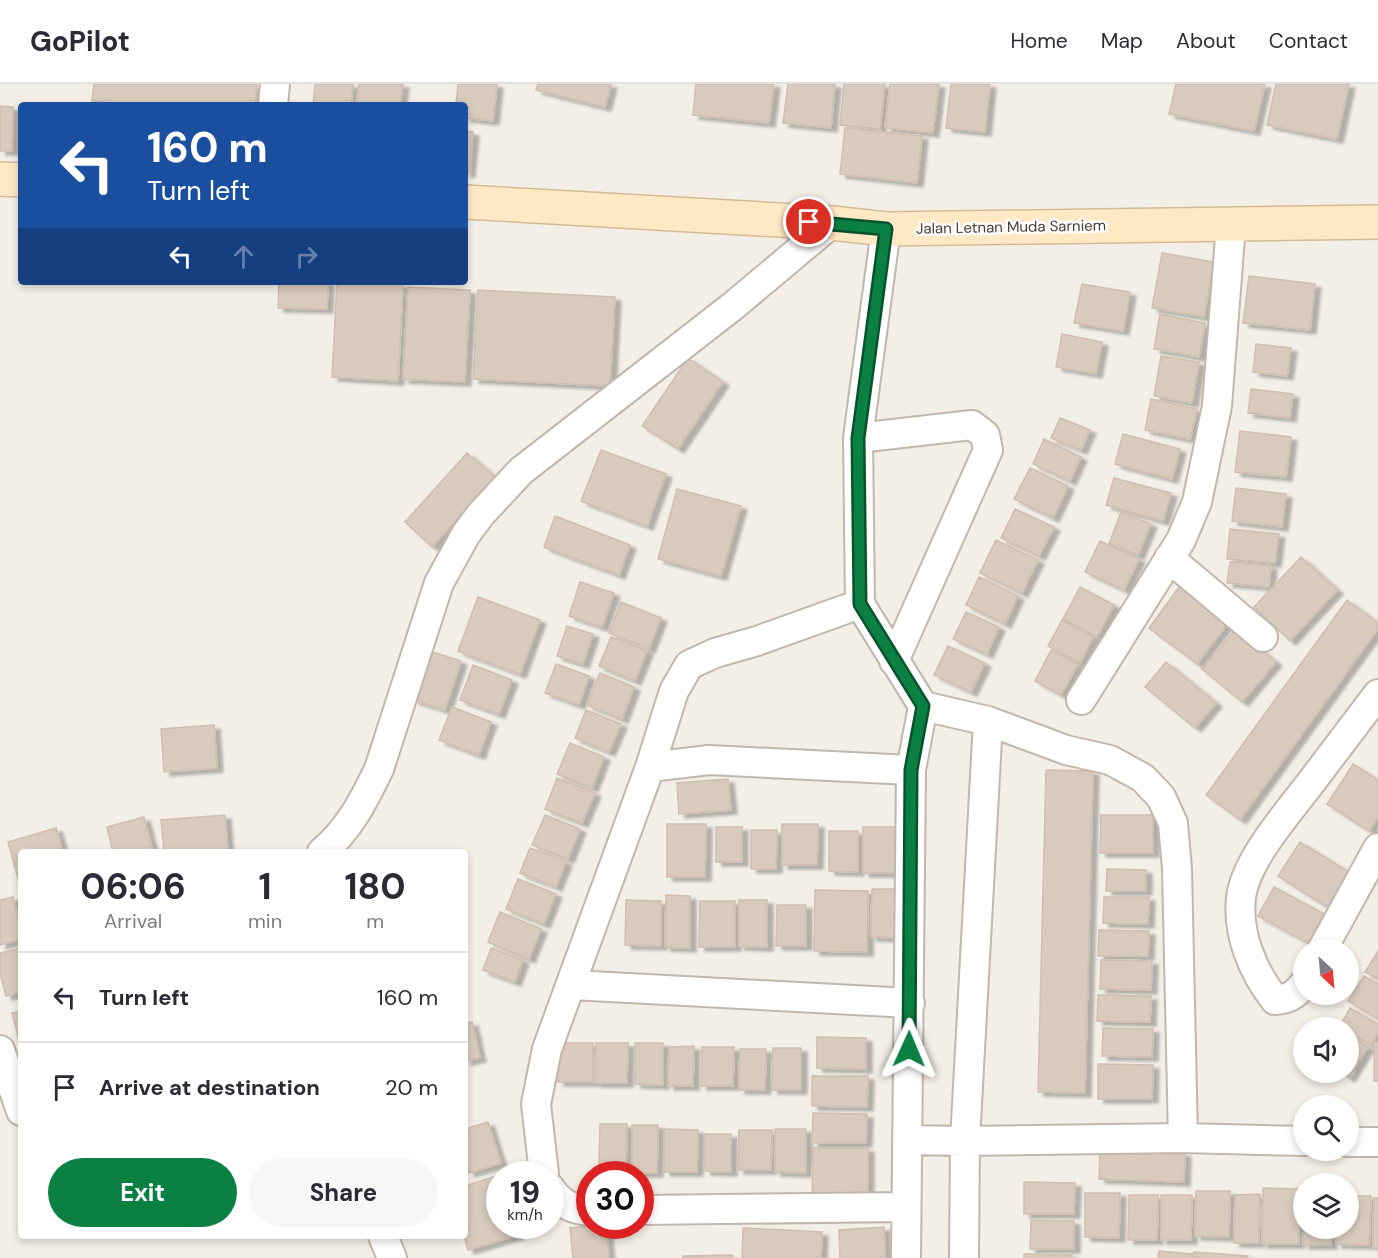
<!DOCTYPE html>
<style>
body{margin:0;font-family:"DM Sans",sans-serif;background:#f7f7f7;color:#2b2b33;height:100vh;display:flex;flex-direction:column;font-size:22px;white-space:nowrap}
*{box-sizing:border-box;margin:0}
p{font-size:20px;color:#7c7c81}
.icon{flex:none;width:33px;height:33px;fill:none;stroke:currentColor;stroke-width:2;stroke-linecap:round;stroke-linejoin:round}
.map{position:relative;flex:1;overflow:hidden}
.details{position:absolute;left:18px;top:765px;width:450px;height:390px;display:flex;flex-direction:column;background:#fff;border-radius:6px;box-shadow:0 3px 9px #0003}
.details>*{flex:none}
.top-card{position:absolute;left:18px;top:18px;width:450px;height:183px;border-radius:6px;box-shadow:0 3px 9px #0003;background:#1a4fa0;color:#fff;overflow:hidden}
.needle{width:39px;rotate:154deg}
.tools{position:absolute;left:1293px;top:855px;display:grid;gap:12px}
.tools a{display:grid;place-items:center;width:66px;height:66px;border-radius:50%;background:#fff;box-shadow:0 3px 9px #0003;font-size:30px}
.speed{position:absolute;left:486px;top:1077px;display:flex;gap:12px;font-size:30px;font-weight:700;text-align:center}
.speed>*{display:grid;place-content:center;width:78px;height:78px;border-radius:50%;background:#fff;box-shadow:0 3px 9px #0003;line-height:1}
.speed small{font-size:15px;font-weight:400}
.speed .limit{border:9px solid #d22;background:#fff;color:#111}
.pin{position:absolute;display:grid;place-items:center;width:51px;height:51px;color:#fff;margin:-26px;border:3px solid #fff;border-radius:50%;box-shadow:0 2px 6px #0007}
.me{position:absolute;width:66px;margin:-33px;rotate:1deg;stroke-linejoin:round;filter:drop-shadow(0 0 4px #0008)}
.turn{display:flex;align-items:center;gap:21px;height:126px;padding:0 30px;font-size:27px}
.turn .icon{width:78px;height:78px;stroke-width:2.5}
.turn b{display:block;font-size:42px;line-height:51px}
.lanes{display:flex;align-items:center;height:57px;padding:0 30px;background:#0003;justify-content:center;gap:30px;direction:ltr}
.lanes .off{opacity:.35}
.eta{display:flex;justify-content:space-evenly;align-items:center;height:102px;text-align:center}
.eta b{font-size:36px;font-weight:700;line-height:42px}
.primary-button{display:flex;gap:12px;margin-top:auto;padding:12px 30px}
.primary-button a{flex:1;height:69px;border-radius:36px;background:#0b8043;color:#fff;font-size:24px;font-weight:700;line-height:69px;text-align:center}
.primary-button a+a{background:#f7f7f7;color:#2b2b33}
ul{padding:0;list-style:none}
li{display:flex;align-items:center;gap:18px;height:90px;padding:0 30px;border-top:2px solid #e1e1e2}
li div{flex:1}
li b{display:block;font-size:22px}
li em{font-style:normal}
header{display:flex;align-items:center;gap:36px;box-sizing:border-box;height:84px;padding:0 30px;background:#fff;border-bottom:2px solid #e1e1e2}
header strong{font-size:28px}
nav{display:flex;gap:33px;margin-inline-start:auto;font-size:21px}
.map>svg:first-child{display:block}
.building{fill:#d8cbbe;stroke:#d0beaf;stroke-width:1.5;filter:url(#shadow)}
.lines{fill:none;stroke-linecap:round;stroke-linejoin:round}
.street-casing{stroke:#c2b7ac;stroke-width:32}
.secondary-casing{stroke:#d4bb95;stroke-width:36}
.street{stroke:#fff;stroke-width:28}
.secondary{stroke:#ffe9c5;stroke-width:33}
.route-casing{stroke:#07532c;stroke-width:15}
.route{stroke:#0b8043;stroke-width:10}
.labels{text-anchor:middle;stroke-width:5;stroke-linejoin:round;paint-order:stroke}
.street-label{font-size:15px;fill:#463d35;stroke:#fff}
</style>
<header>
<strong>GoPilot</strong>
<nav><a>Home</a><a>Map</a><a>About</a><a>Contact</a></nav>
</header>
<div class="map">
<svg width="1378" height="1174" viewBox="0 0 1378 1174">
<defs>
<filter id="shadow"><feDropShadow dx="6" dy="4" stdDeviation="1.5" flood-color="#0004"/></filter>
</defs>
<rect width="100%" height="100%" fill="#f3eee6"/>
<path class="building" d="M94,0h163l-2,21h-119l-44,-4z
M315,0h38l-2,21h-38z
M359,0h44l-3,21h-44z
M458,0h39l-4,37 -28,-3v-13h-9z
M538,0h73l-6,23 -69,-17z
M696,0h78l-5,39 -76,-8z
M788,0h47l-4,44 -48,-5z
M844,0h41l-5,45 -40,-4z
M890,0h49l-6,49 -48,-5z
M951,0h39l-5,48 -39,-4z
M1176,0h89l-11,47 -85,-17z
M1276,0h73l-12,55 -70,-14z
M0,22l13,1 -1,44h-12z
M845,44l77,8 -5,47 -77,-9z
M465,47l8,1 -4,41h-4z
M1162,169l52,9 -10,55 -52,-9z
M1249,192l66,8 -5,46 -67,-7z
M279,198h49l-1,27 -49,-1z
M337,198l66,2 -5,97 -66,-4z
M1082,200l48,8 -7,39 -49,-8z
M408,203l62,3 -5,92 -62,-3z
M478,206l137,7 -5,89 -137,-7z
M1160,230l45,9 -6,34 -45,-8z
M1062,250l40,8 -6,32 -40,-7z
M1256,260l35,4 -4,28 -34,-4z
M1161,272l38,6 -7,41 -38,-7z
M688,274l35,24 -45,67 -36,-23z
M1251,305l42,5 -3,24 -42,-5z
M1151,315l46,10 -7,30 -45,-9z
M1060,334l30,12 -9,20 -30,-12z
M1240,347l51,6 -5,40 -51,-5z
M1123,350l57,15 -8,30 -57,-15z
M1044,355l37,18 -11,24 -37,-17z
M601,366l65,24 -19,52 -66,-25z
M467,369l28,24 -63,70 -27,-25z
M1030,384l38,18 -15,32 -39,-19z
M1114,394l57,15 -8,28 -57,-16z
M1236,404l50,6 -4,33 -50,-6z
M677,405l64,17 -20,70 -63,-17z
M1015,425l39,18 -15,29 -38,-18z
M1121,428l30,12 -13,31 -29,-11z
M555,432l75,29 -11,30 -75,-28z
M1230,445l49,5 -4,29 -48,-4z
M996,456l42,20 -16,33 -42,-20z
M1100,457l39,18 -15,31 -39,-18z
M1301,473l36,33 -47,51 -36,-34z
M1230,478l41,4 -2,21 -42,-4z
M979,493l39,19 -13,28 -39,-19z
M580,498l34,11 -12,34 -33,-11z
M1080,503l34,18 -17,32 -34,-18z
M1179,503l49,36 -31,41 -48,-36z
M478,513l62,23 -20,54 -62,-23z
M1347,516l31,23v6l-138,191 -34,-25z
M621,518l40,16 -12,31 -40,-16z
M966,528l33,15 -12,27 -34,-15z
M1062,536l31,17 -13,26 -32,-17z
M567,542l26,8 -10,30 -26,-8z
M1236,545l40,33 -34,40 -40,-33z
M611,553l36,14 -12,30 -36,-15z
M948,562l37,17 -14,29 -37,-17z
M1051,566l27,14 -17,31 -26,-14z
M429,567l32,10 -16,49 -32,-10z
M1166,578l50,41 -21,25 -50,-41z
M556,580l33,12 -10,29 -34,-12z
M473,581l39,15 -13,34 -39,-14z
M600,589l34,14 -12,32 -35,-14z
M452,623l39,15 -12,33 -40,-15z
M586,626l35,14 -12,28 -34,-14z
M214,641l3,43 -53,4 -3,-43z
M570,659l34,14 -12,31 -35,-14z
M1353,680l25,16v37l-9,14 -42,-27z
M1046,686l47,1 -8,322 -47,-1z
M557,694l38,15 -13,30 -37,-14z
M728,695l3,31 -52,4 -2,-31z
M225,731l3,37h-64l-3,-32z
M545,731l35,14 -12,30 -36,-14z
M1101,731h52v38h-53z
M144,733l9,35h-40l-6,-25z
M667,740h39l-1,53h-38z
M782,740h36l-1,41h-35z
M716,743h26v35h-26z
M863,743h34l-1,46h-33z
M56,744l7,24h-42v38l-13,-48z
M751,746h26l-1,39h-25z
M829,747h29v41l-29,-1z
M1300,758l49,30 -22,35 -49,-31z
M530,764l36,14 -10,25 -36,-14z
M1107,785l39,1v21h-40z
M518,795l38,15 -12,30 -38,-15z
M1274,803l54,29 -16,29 -54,-29z
M872,805h33l-1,49 -33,-1z
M815,806l53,1 -1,61 -53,-1z
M666,811l24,1v52l-25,-1z
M13,813l8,33v9l-21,6v-45z
M1104,813h45l-1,27 -45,-1z
M626,816l35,1v45l-36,-1z
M739,816h28v47l-28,-1z
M700,817h35v46h-36z
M777,821h29v41h-30z
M500,828l41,17 -12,30 -41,-17z
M1099,846l50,1 -1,25h-50z
M21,864v44l-15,4 -6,-23v-20z
M491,864l32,12 -8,22 -32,-12z
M1378,867v28l-13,-7z
M1101,876l51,1 -1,29 -51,-1z
M1364,892l14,8v35l-30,-18z
M1098,911l53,1 -1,26 -53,-1z
M1350,924l28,16v9l-7,12 -23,-13v-4l-8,-2z
M21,927v37l-9,-35z
M472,938l8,36 -15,3v-38z
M1103,944l50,1 -1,28 -50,-1z
M1348,951l20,12 -19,31 -8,-6h7z
M817,953l49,1v31l-49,-1z
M1374,958h4v39h-4z
M559,959h34v39h-35z
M596,959h32l-1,40h-32z
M635,959h28v42l-28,-1z
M694,962l-1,40h-25l1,-39z
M702,963h32l-1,39h-32z
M773,964h28v42h-29z
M740,965h26l-1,41h-26z
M1098,980l55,1 -1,34h-54z
M812,992h56l-1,31 -55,-1z
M813,1029l54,1 -1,29h-54z
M488,1038l13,41 -32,10 -4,-13v-31z
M600,1040h27l-1,42h-27z
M632,1041h26l-1,48h-25z
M664,1045l34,1 -1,42h-33z
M775,1045h31v44l-31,-1z
M739,1046h33l-1,40h-33z
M705,1050h26v38l-26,-1z
M813,1064h55v52l-56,1z
M1100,1066l85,3 -1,29 -85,-3z
M499,1091l1,51h15l3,9 -50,15 -4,-14 1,-50z
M1024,1098l51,1 -1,31h-50z
M1263,1104l37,1 -1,55h-37z
M1196,1107h34l-1,46 -34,-1z
M1085,1109h35l-1,45 -34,-1z
M1260,1110l-1,49h-25l1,-48z
M1129,1111h29l-1,45h-29z
M1161,1111h31l-1,45h-30z
M1348,1112h23l-2,49 -33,-1v-16h12z
M1374,1114h4v51h-5z
M1031,1136l43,1v28h-44z
M591,1142h15l3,32h-36l-3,-30z
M884,1143l1,31h-45l-1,-28z
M743,1144l79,4 -1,26h-79z
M1304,1144h27v17h-28z
M1159,1167l33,3v4h-34z
M1194,1168l54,4 -1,2h-54z
M1024,1170l48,1v3h-48z
M732,1171l1,3h-50v-2z"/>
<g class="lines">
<defs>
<path id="street" d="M273,21l2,-21
M886,145l-28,209 2,166 63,102 65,15 78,29 44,10 33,18 18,19 12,26 4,46 6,269
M858,354l114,-13 13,10 3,15 -94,211
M1169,474l94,79
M1081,616l100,-160 16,-38 20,-96 14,-182
M650,683l59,-7 202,10
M322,768c27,-22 42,-52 57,-83l60,-186 27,-49 15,-20 40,-43 212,-165 99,-83
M1322,866l56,-102
M1304,900c-9,11 -15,15 -29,16 -22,-28 -38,-66 -34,-102 4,-37 46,-84 68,-113 23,-30 46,-61 69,-91
M572,901l338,18
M0,966l21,61
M907,1056l58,1 218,-3 121,3
M1348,1058h30
M544,1090l-8,-70 11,-55 103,-282 24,-76 15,-26 26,-12 42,-12 103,-37
M550,1104c9,15 23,22 40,23
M640,1126l266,-3
M383,1152l9,22
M906,1174l5,-488 12,-64
M964,1174l1,-117 23,-420"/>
<path id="secondary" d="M0,95l21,1
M465,118l367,21 54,6 492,-7"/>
</defs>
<use href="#street" class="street-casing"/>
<use href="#secondary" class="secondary-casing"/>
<use href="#street" class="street"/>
<use href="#secondary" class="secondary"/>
</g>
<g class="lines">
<defs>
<path id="route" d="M809,138l77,7 -28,209 2,166 63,102 -12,64 -2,279"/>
</defs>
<use href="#route" class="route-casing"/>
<use href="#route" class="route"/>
</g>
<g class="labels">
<g class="street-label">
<text transform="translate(1011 143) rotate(-1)" y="5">Jalan Letnan Muda Sarniem</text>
</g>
</g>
</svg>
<div class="tools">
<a><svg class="needle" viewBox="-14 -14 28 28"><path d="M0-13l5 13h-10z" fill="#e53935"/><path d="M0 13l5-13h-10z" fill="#7c7c81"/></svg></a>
<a><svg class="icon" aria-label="sound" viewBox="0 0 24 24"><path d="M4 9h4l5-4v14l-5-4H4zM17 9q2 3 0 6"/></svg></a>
<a><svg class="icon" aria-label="search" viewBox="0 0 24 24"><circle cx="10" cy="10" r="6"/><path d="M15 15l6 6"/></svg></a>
<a><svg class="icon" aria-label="layers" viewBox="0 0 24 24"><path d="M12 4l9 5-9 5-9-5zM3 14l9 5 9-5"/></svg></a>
</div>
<div class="speed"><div>19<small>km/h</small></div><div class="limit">30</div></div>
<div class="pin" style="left:809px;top:138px;background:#d93025"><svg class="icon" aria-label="arrive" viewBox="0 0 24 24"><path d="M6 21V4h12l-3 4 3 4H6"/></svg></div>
<svg class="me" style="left:909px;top:965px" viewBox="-20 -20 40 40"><path d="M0-17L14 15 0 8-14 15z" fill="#0b8043" stroke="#fff" stroke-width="4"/></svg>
<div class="top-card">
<div class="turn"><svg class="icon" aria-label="left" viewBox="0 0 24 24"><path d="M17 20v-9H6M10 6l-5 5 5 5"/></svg><div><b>160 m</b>Turn left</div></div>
<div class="lanes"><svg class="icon" aria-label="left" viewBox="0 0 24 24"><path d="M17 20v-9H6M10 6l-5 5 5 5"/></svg><svg class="icon off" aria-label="ahead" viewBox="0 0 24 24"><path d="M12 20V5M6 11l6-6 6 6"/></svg><svg class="icon off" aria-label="right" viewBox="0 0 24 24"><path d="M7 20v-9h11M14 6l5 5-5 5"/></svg></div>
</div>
<section class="details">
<div class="eta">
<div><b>06:06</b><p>Arrival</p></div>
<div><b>1</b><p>min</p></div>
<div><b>180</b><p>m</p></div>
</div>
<ul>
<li><svg class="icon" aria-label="left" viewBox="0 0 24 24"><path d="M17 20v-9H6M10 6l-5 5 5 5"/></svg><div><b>Turn left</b></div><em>160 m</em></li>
<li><svg class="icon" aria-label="arrive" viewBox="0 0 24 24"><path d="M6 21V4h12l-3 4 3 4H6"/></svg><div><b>Arrive at destination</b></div><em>20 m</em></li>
</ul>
<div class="primary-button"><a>Exit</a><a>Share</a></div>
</section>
</div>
